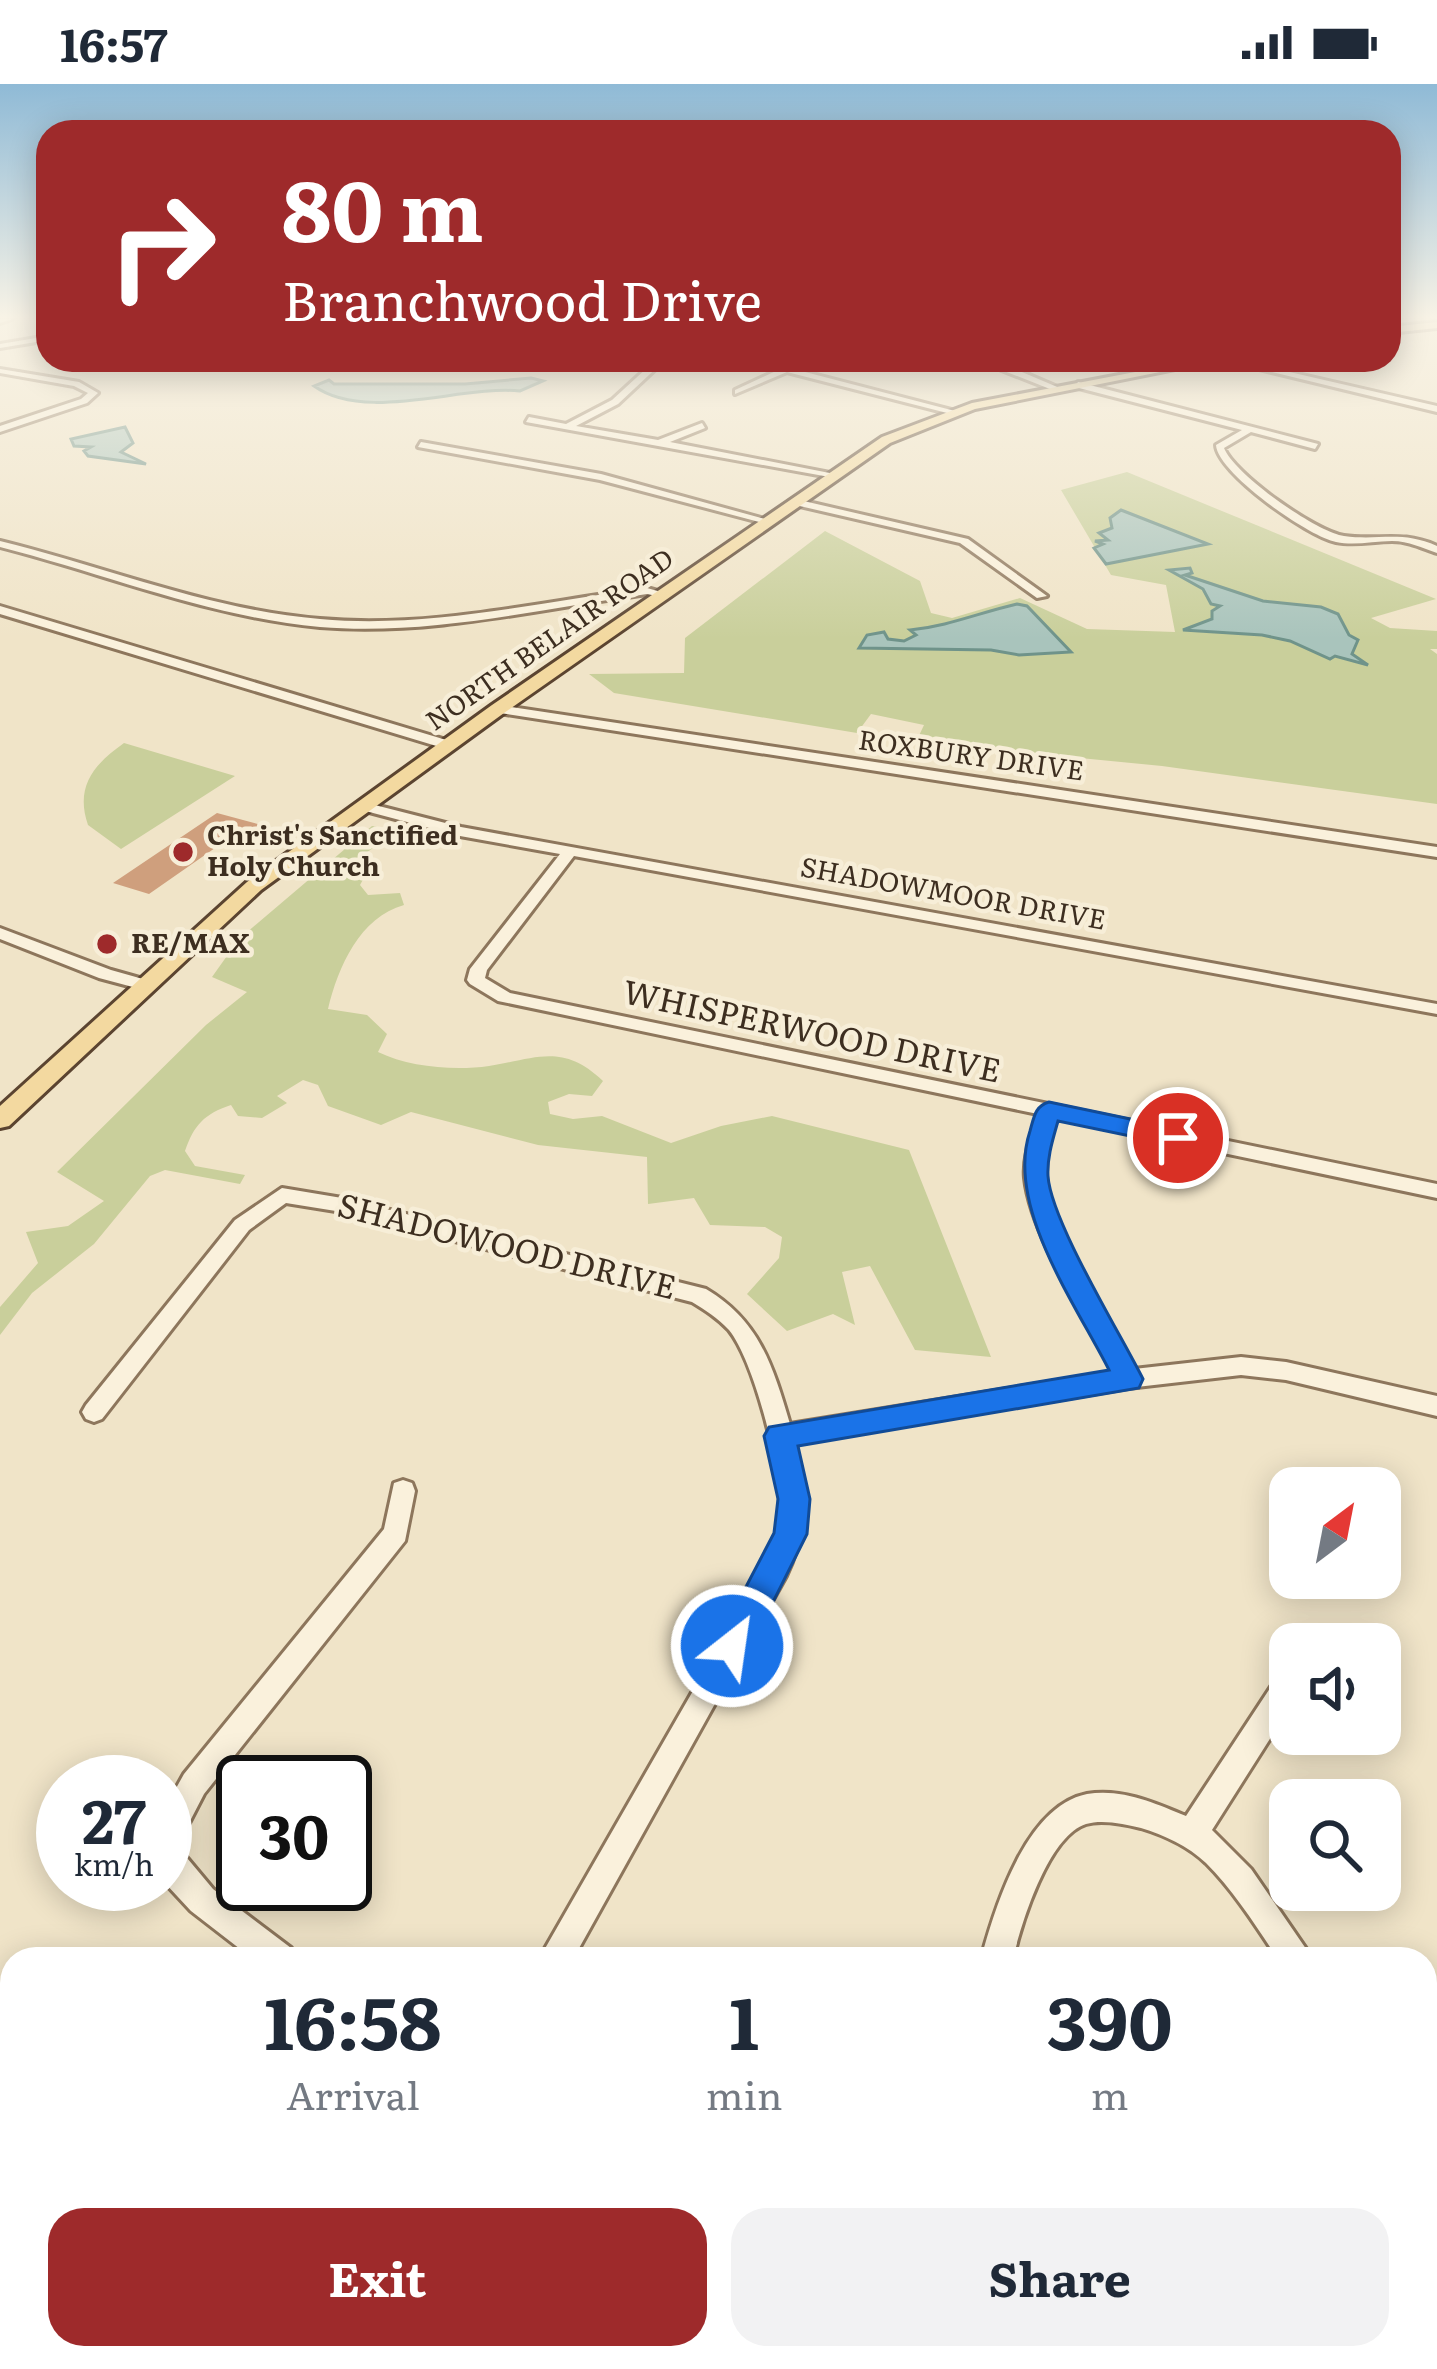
<!DOCTYPE html>
<style>
body{margin:0;font-family:Literata,serif;background:#f2f2f3;color:#1f2937;height:100vh;display:flex;flex-direction:column;font-size:45px;white-space:nowrap}
*{box-sizing:border-box;margin:0}
p{font-size:39px;color:#747a83}
.icon{flex:none;width:66px;height:66px;fill:none;stroke:currentColor;stroke-width:2;stroke-linecap:round;stroke-linejoin:round}
.map{position:relative;flex:1;overflow:hidden}
.sheet{position:absolute;left:0px;top:1863px;width:1437px;height:423px;display:flex;flex-direction:column;background:#fff;border-radius:36px 36px 0 0;box-shadow:0 6px 30px #0003}
.sheet>*{flex:none}
.top-card{position:absolute;left:36px;top:36px;width:1365px;height:252px;border-radius:36px;box-shadow:0 6px 30px #0003;background:#9e2a2b;color:#fff;overflow:hidden}
.needle{width:78px;rotate:32deg}
.fabs{position:absolute;left:1269px;top:1383px;display:grid;gap:24px}
.fabs a{display:grid;place-items:center;width:132px;height:132px;border-radius:24px;background:#fff;box-shadow:0 6px 30px #0003;font-size:60px}
.speed{position:absolute;left:36px;top:1671px;display:flex;gap:24px;font-size:60px;font-weight:700;text-align:center}
.speed>*{display:grid;place-content:center;width:156px;height:156px;border-radius:50%;background:#fff;box-shadow:0 6px 30px #0003;line-height:1}
.speed small{font-size:30px;font-weight:400}
.speed .limit{border:6px solid #111;border-radius:18px;background:#fff;color:#111}
.pin{position:absolute;display:grid;place-items:center;width:102px;height:102px;color:#fff;margin:-51px;border:6px solid #fff;border-radius:50%;box-shadow:0 3px 12px #0007}
.me{position:absolute;width:132px;margin:-66px;rotate:30deg;stroke-linejoin:round;filter:drop-shadow(0 0 9px #0008)}
.turn{display:flex;align-items:center;gap:42px;height:252px;padding:0 48px;font-size:54px}
.turn .icon{width:156px;height:156px;stroke-width:2.5}
.turn b{display:block;font-size:84px;line-height:102px}
.eta{display:flex;justify-content:space-evenly;align-items:center;height:204px;text-align:center}
.eta b{font-size:72px;font-weight:700;line-height:84px}
.primary-button{display:flex;gap:24px;margin-top:auto;padding:24px 48px}
.primary-button a{flex:1;height:138px;border-radius:36px;background:#9e2a2b;color:#fff;font-size:48px;font-weight:700;line-height:138px;text-align:center}
.primary-button a+a{background:#f2f2f3;color:#1f2937}
.status{display:flex;justify-content:space-between;align-items:center;height:84px;padding:0 60px;background:#fff;direction:ltr}
.status svg{height:33px;fill:currentColor}
.map>svg:first-child{display:block}
.green{fill:#c9cf9b}
.water{fill:#a9c4bc;stroke:#6f938a;stroke-width:3}
.building{fill:#cf9f7d}
.lines{fill:none;stroke-linecap:round;stroke-linejoin:round}
.minor-casing{stroke:#8d765c;stroke-width:6}
.major-casing{stroke:#5b4430;stroke-width:6}
.minor{fill:#faf1dc;fill-rule:evenodd}
.major{fill:#f3d9a0;fill-rule:evenodd}
.route{fill:#1a73e8;stroke:#114b97;stroke-width:3}
.poi-dot{fill:#9e2a2b;stroke:#f7eed8;stroke-width:4.5}
.labels{text-anchor:middle;stroke-width:9;stroke-linejoin:round;paint-order:stroke}
.far-street-label{font-size:27px;fill:#3d2e20;stroke:#f7eed8}
.far-poi-label{font-size:27px;font-weight:bold;fill:#3d2e20;stroke:#f7eed8;text-anchor:start}
.street-label{font-size:33px;fill:#3d2e20;stroke:#f7eed8}
</style>
<div class="status"><b>16:57</b><svg viewBox="0 0 49 12"><path d="M0 12V9h3v3zM5 12V6h3v6zM10 12V3h3v9zM15 12V0h3v12zM26 1h20v11H26zM47 4h2v5h-2z"/></svg></div>
<div class="map">
<svg width="1437" height="2285" viewBox="0 0 1437 2285">
<rect width="100%" height="100%" fill="#f0e4c8"/>
<path class="green" d="M1127,388l309,127 -65,19 19,10 47,3v18h-7l7,5v150l-275,-38 -246,-24 8,-17 -53,-11 -14,19 -243,-40 -25,-19 95,-1 1,-35 140,-107 95,50 11,32 21,5 68,-20 67,31 88,3 -9,-47 -55,-10 -50,-85z
M124,659l111,33 -114,73 -33,-24c-13,-38 5,-60 36,-82z
M372,742l45,9 -31,4 -23,16 8,10 -11,20 8,10 32,-2 4,12c-44,12 -66,62 -76,104l39,6 20,19 -9,18c31,15 76,19 111,14 49,-8 74,-23 114,15l-11,15 -23,-2 -21,8 2,12 23,5 29,-3 69,27 50,-17 51,-10 137,34 82,207 -76,-7 -45,-84 -28,6 13,53 -22,-11 -46,17 -40,-37 32,-36 3,-21 -17,-10 -55,-2 -16,-27 -46,6 -1,-47 -109,-12 -127,-33 -30,13 -53,-19 -10,-21 -15,-5 -26,16 10,7 -25,15 -24,-2 -7,-11c-27,9 -37,20 -46,46l10,15 50,9 -5,9 -75,-14 -15,6 -56,68 -62,49 -32,42v-28l38,-44 -12,-31 42,-6 36,-25 -47,-29 149,-147 41,-33 -35,-15 27,-38z"/>
<path class="water" d="M531,294l12,3 -23,10c-60,-6 -154,32 -206,-5l15,-6 5,4h131z
M125,343l8,16 -12,9 25,12 -58,-8 -4,-5 7,-4 -17,-1 -3,-7z
M1121,426l87,34 -102,20 -12,-16 9,-4 -8,-3 13,-1 -9,-7 13,-5 -2,-10z
M1190,484l2,5 -7,2 78,26 58,6 17,7 11,21 9,5 -6,14 16,11 -33,-9 -5,3 -40,-18 -28,-6 -79,-5 29,-11v-8l8,-5 -9,-2 -8,-15 -34,-19z
M1017,520l10,2 44,46 -52,3 -28,-5 -132,-2 8,-13 17,-3 4,7 16,2 12,-6 -6,-5c39,-4 68,-17 107,-26z
M1255,2274h138l7,11h-140z"/>
<path class="building" d="M217,729l48,13 -30,18 -10,-3 -76,53 -36,-11z"/>
<g class="lines">
<defs>
<path id="minor" d="M0,235h12l-12,4z
M48,252v4l-48,8v-4z
M273,276h10l-21,9v-4z
M602,276l51,3 12,-3 -47,44 -42,22 82,14 44,-17 3,5 -35,14 170,33 -5,3 -309,-56 3,-5 37,7 46,-24 36,-33z
M745,276h14l196,51 -4,3 -164,-42 -52,22v-4l43,-20z
M898,276l38,5 58,-5 68,29 -7,2 -71,-28 -48,6z
M1222,276h15l200,46v6z
M0,285l79,13 19,11 -11,10 -87,29v-6l81,-27 7,-6 -14,-7 -74,-13z
M1078,298l240,62 -3,5 -64,-17 -27,16c10,26 92,84 120,88 35,5 57,-6 93,10v7c-15,-5 -28,-12 -45,-12 -19,0 -37,5 -56,1 -29,-6 -119,-70 -120,-97l26,-15 -167,-43z
M421,358l180,32 171,47 -5,3 -167,-44 -182,-33z
M795,415l173,40 79,57 -10,2 -77,-55 -169,-39z
M0,457c106,26 210,69 320,78 109,10 219,-17 327,-31l21,6 -6,3 -15,-3c-108,15 -218,42 -327,33 -110,-10 -214,-53 -320,-80z
M0,522l453,136 2,3 -12,3 -443,-134z
M498,621l939,142v10l-944,-145v-6z
M363,718l98,25 976,177v10l-863,-158 -87,114 -2,8 25,15 927,191v14l-380,-80c-6,18 -13,37 -12,55 3,55 63,146 89,196l107,-12 45,5 151,34v20l-151,-36 -45,-5 -113,13 -333,55c12,49 13,87 -9,133l-213,383h-34l228,-397c7,-18 13,-35 13,-54 1,-41 -26,-147 -51,-178 -11,-12 -24,-20 -37,-28l-350,-90 -56,-9 -37,27 -147,189 -8,3 -8,-3 -4,-7 4,-7 149,-185 47,-32 60,10 364,91c54,32 67,78 84,135l323,-52c-27,-53 -82,-136 -88,-194 -2,-22 7,-43 13,-64l-540,-113 -28,-17 -3,-4 3,-11 90,-115 -100,-18 -102,-27v-6z
M0,844l111,42 39,11 3,4 -9,5 -45,-12 -99,-39z
M403,1396l9,3 3,8 -10,50 -201,253 -27,52 36,43 78,59 5,11h-43l-62,-48 -26,-28v-75l19,-34 200,-245 10,-46z
M1290,1585v38l-78,123 39,39 62,90h-35c-22,-33 -44,-68 -72,-96 -18,-17 -42,-28 -65,-35 -16,-4 -39,-9 -55,-4 -38,12 -65,100 -73,135h-32c14,-52 45,-153 106,-165 34,-6 68,9 99,22l94,-143z
M1425,2002l12,5v40l-12,-5z
M292,2274h40l-5,11h-40z
M1069,2274h38l4,11h-38z"/>
<path id="major" d="M1437,238v6l-48,5v-6z
M1198,276h22l-245,49 -85,34 -386,270 -243,177 -252,236 -9,2v-22l247,-224 245,-177 390,-268 90,-34z"/>
</defs>
<use href="#minor" class="minor-casing"/>
<use href="#major" class="major-casing"/>
<use href="#minor" class="minor"/>
<use href="#major" class="major"/>
</g>
<linearGradient id="sky" x2="0" y2="1"><stop stop-color="#8fbad6"/><stop offset="0.42" stop-color="#f8f3e6"/><stop offset="1" stop-color="#f8f3e6" stop-opacity="0"/></linearGradient>
<rect width="1437" height="555" fill="url(#sky)"/>
<path class="route" d="M1049,1018l129,27 13,9 -13,8 -120,-25c-5,18 -11,36 -10,55 3,45 72,157 95,203l-4,9 -341,58 12,53 -3,35 -62,124 -13,5 -12,-5 -5,-12 59,-113 4,-34 -14,-63 5,-9 340,-57c-34,-67 -104,-164 -79,-239 4,-14 5,-25 19,-29z"/>
<g class="poi-dot">
<circle cx="183" cy="768" r="12"/>
<circle cx="107" cy="860" r="12"/>
</g>
<g class="labels">
<g class="far-street-label">
<text transform="translate(550 556) rotate(-35)" y="9">NORTH BELAIR ROAD</text>
<text transform="translate(971 672) rotate(8)" y="9">ROXBURY DRIVE</text>
<text transform="translate(953 810) rotate(10)" y="9">SHADOWMOOR DRIVE</text>
</g>
<g class="far-poi-label">
<text x="207" y="761">Christ's Sanctified<tspan x="207" dy="31">Holy Church</tspan></text>
<text x="131" y="869">RE/MAX</text>
</g>
<g class="street-label">
<text transform="translate(812 947) rotate(12)" y="12">WHISPERWOOD DRIVE</text>
<text transform="translate(507 1162) rotate(14)" y="12">SHADOWOOD DRIVE</text>
</g>
</g>
</svg>
<div class="fabs">
<a><svg class="needle" viewBox="-14 -14 28 28"><path d="M0-13l5 13h-10z" fill="#e53935"/><path d="M0 13l5-13h-10z" fill="#747a83"/></svg></a>
<a><svg class="icon" aria-label="sound" viewBox="0 0 24 24"><path d="M4 9h4l5-4v14l-5-4H4zM17 9q2 3 0 6"/></svg></a>
<a><svg class="icon" aria-label="search" viewBox="0 0 24 24"><circle cx="10" cy="10" r="6"/><path d="M15 15l6 6"/></svg></a>
</div>
<div class="speed"><div>27<small>km/h</small></div><div class="limit">30</div></div>
<div class="pin" style="left:1178px;top:1054px;background:#d93025"><svg class="icon" aria-label="arrive" viewBox="0 0 24 24"><path d="M6 21V4h12l-3 4 3 4H6"/></svg></div>
<svg class="me" style="left:732px;top:1562px" viewBox="-20 -20 40 40"><circle r="17" fill="#1a73e8" stroke="#fff" stroke-width="3"/><path d="M0-11L8 9 0 5-8 9z" fill="#fff"/></svg>
<div class="top-card">
<div class="turn"><svg class="icon" aria-label="right" viewBox="0 0 24 24"><path d="M7 20v-9h11M14 6l5 5-5 5"/></svg><div><b>80 m</b>Branchwood Drive</div></div>
</div>
<section class="sheet">
<div class="eta">
<div><b>16:58</b><p>Arrival</p></div>
<div><b>1</b><p>min</p></div>
<div><b>390</b><p>m</p></div>
</div>
<div class="primary-button"><a>Exit</a><a>Share</a></div>
</section>
</div>
